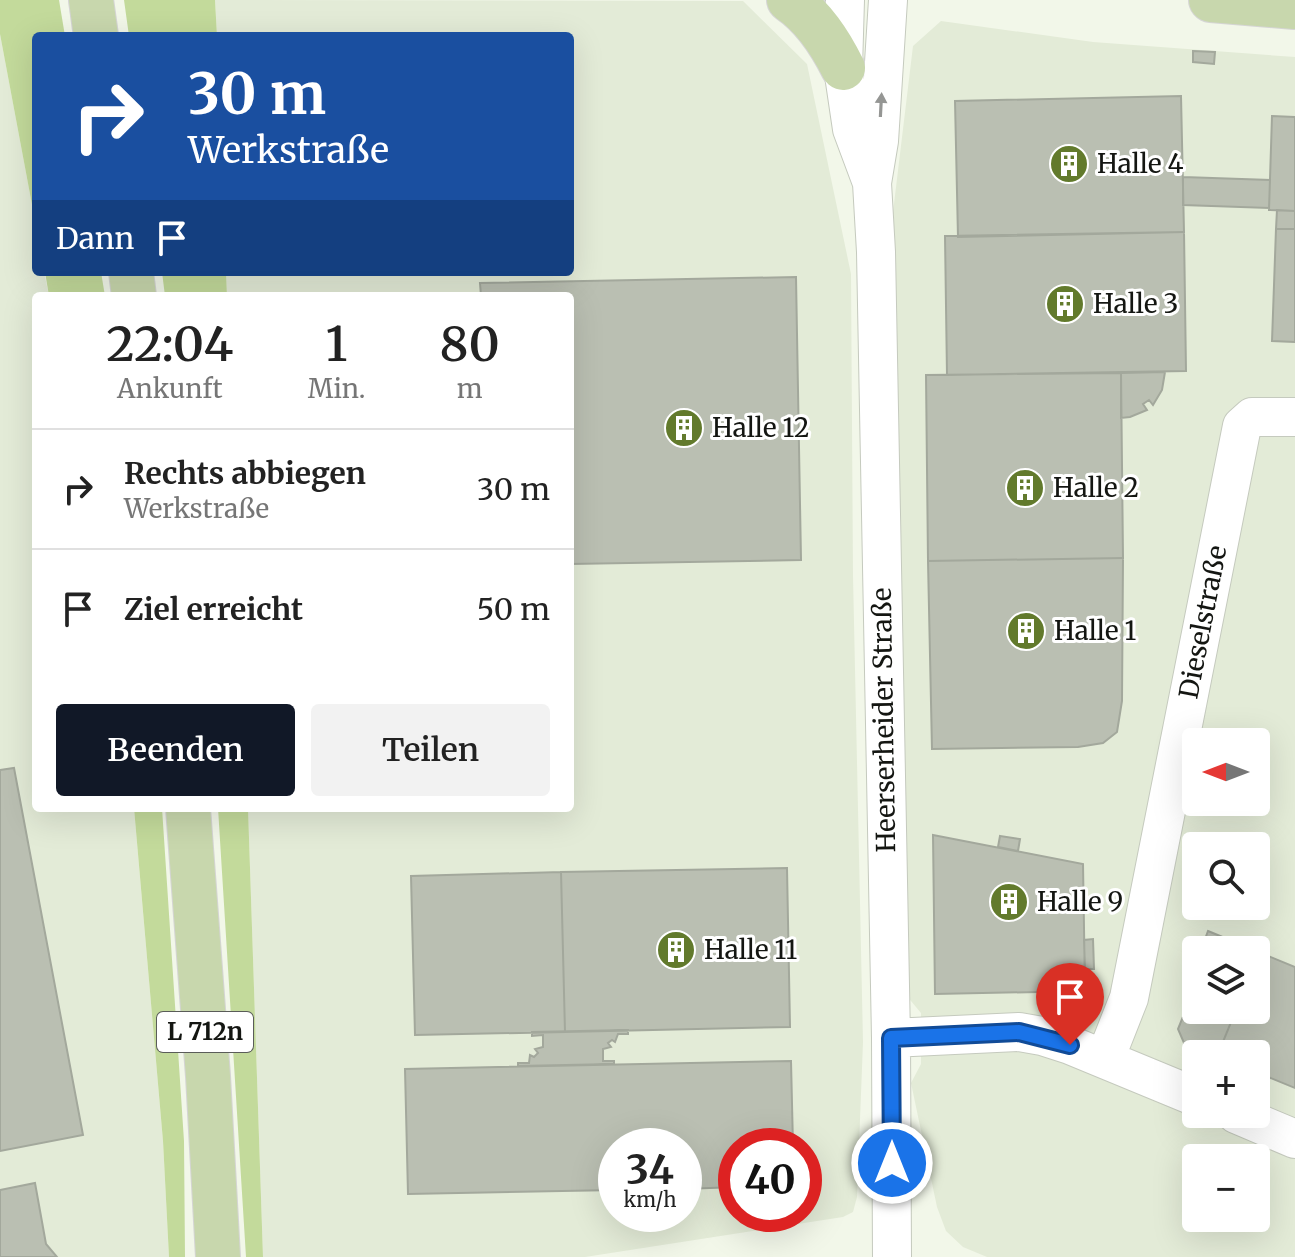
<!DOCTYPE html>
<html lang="de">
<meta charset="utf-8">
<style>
body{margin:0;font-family:Merriweather,serif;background:#f2f2f2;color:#222;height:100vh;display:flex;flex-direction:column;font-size:30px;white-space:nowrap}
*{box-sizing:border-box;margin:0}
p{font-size:26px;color:#767676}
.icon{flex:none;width:44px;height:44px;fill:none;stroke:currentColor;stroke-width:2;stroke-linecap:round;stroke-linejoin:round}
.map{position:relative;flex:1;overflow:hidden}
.panel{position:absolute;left:32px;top:292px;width:542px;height:520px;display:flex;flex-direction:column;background:#fff;border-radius:8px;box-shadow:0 8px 32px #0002}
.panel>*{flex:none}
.guide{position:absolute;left:32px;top:32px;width:542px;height:244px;border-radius:8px;box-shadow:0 8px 32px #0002;background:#1a4fa0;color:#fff;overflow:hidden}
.needle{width:52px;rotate:270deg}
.fabs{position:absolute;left:1182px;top:728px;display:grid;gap:16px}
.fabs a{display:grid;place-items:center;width:88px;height:88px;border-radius:8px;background:#fff;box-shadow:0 8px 32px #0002;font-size:40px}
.speed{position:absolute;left:598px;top:1128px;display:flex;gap:16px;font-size:40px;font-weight:700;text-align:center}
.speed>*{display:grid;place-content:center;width:104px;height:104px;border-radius:50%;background:#fff;box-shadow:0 8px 32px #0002;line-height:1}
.speed small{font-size:20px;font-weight:400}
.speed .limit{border:12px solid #d22;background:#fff;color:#111}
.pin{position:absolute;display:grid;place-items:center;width:68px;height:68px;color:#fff;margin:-82px -34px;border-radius:50% 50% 50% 0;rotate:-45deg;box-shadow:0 0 8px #0007}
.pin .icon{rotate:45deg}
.me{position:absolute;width:88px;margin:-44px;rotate:0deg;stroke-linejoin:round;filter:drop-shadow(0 0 6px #0008)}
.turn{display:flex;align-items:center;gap:28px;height:168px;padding:0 24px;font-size:36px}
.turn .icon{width:104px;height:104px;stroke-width:2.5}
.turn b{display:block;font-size:56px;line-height:68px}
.then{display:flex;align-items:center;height:76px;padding:0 24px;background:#0003;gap:16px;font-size:30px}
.eta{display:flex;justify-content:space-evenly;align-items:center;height:136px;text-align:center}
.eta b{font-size:48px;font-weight:600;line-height:56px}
.button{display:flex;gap:16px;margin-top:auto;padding:16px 24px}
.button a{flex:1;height:92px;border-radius:8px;background:#111827;color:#fff;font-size:32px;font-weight:600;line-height:92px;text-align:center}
.button a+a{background:#f2f2f2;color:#222}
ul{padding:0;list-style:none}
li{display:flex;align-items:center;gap:24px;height:120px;padding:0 24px;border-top:2px solid #e0e0e0}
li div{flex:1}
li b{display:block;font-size:30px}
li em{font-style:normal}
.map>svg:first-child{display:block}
.built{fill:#e3ebd7;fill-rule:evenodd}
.green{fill:#c3da9b}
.building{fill:#babfb2;stroke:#a3a89c;stroke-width:2}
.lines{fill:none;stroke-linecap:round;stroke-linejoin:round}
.minor-casing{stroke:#c5cabe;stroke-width:40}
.major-casing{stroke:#d5d5d4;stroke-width:46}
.minor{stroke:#fff;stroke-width:38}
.major{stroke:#c8d7ad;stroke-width:44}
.oneway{fill:#959694}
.route-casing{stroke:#114b97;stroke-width:20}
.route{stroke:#1a73e8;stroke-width:14}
.labels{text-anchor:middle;stroke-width:6;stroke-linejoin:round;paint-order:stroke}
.shield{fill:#fff;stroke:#5a5c59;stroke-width:2}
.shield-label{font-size:24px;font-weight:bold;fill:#141612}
.poi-label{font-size:26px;fill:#141612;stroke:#fff;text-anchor:start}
.street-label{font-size:26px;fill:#141612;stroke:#fff}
</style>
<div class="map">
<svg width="1295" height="1257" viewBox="0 0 1295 1257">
<rect width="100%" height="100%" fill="#f2f7e9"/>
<path class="built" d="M215,0l528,1 64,63 44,210 2,302 10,466 -6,155 -4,15 -10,5 -258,40h-322l-15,-449h322v-512h-343l-1,-24h344v-236h-353zM616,1146h68v68h-68zM736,1146h68v68h-68z
M941,21l152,21 202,15v1200h-308l-24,-10 -17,-16 -9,-24 -26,-124 10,-19v-51l-15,-18 -13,-783 20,-166zM1196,742h60v60h-60zM1196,846h60v60h-60zM1196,950h60v60h-60zM1196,1054h60v60h-60zM1196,1158h60v60h-60z
M0,34l36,192v46h8l5,24h-13v512h98l29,333 6,116h-169z"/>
<path class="green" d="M0,0h59l6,36h-29v190l-36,-192z
M124,0h91l2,36h-88z
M45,272h56l4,24h-56z
M162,272h64l1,24h-62z
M134,808h28l22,333 1,116h-16l-6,-116z
M218,808h30l15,449h-17z"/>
<path class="building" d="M1193,51l22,1 -1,12 -21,-2z
M1181,96l3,136 -226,5 -3,-136z
M1272,116l23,1v94l-26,-1z
M1183,177l87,3 -1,28 -86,-3z
M1277,210l18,1v18h-19z
M1276,229h19v113l-23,-1z
M1184,232l2,139 -239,4 -2,-139z
M796,277l5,283 -231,4v-268h-89l-1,-13z
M1165,372l-3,18 -9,15 -4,-5 -6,4 4,6 -17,7 -9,1v-45z
M1121,373l2,185 -195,3 -2,-186z
M1123,558l-1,143 -5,31 -14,11 -25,4 -146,2 -4,-188z
M14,768l69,367 -83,16v-381z
M933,835l150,29 2,127 -150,3z
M1000,836l20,3 -2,12 -20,-4z
M787,868l3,159 -225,5 -4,-160z
M561,872l4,160 -150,3 -4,-159z
M1208,931l46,19h-53z
M1093,939l1,30h-9l-1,-29z
M1256,951l39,16v121l-39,-16v-18h-38l18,-44h20z
M1196,961v26l-9,-4z
M1195,987l1,23h40l-18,44h-7l-27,-11 -6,-14z
M628,1030v4h-10l-3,8 -3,-2 -4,3 3,4 -8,2v12h11v3l-96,2v-3h11l1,-8 4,2 4,-4 -3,-4 8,-2v-12l-11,1v-4z
M791,1061l2,85h-57v41l-52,2v-43h-68v44l-208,4 -3,-125z
M35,1183l11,61 11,13h-57v-67z"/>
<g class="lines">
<defs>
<path id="minor" d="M845,0l-2,68 9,61 19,51
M888,0l-9,141 -7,42 4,69 15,786 1,219
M891,1038l128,-6 23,4 28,9 126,52
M1105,1059l24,-61 113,-572 10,-9h43
M1236,1114l59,25"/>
<path id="major" d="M91,0l5,36
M789,0c25,17 41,42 54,68
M1211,0l84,7
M131,272l3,24
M188,808l20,268 10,181"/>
</defs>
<use href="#minor" class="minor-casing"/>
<use href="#major" class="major-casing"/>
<use href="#minor" class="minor"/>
<use href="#major" class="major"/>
</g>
<defs><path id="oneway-solid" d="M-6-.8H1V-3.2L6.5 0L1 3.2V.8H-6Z" transform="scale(2)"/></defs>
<use class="oneway" href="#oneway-solid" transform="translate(881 105) rotate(-87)"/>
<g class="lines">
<defs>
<path id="route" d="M892,1163l-1,-125 128,-6 51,13"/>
</defs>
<use href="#route" class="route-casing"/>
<use href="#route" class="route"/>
</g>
<defs>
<symbol id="building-disc" viewBox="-11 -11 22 22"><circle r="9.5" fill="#627a2c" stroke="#fff"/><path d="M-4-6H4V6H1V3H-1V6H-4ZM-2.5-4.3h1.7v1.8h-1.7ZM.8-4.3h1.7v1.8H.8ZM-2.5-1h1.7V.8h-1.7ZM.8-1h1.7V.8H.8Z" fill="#fff"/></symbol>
</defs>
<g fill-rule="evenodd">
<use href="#building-disc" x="1047" y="142" width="44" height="44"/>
<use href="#building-disc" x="1043" y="282" width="44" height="44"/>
<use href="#building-disc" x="662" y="406" width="44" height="44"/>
<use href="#building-disc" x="1003" y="466" width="44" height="44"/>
<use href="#building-disc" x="1004" y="609" width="44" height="44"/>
<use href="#building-disc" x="987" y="880" width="44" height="44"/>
<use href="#building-disc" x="654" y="928" width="44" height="44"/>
</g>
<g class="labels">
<rect class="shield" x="157" y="1012" width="96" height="40" rx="6"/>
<g class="shield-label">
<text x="205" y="1040">L 712n</text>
</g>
<g class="poi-label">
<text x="1097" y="173">Halle 4</text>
<text x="1093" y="313">Halle 3</text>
<text x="712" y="437">Halle 12</text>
<text x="1053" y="497">Halle 2</text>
<text x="1054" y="640">Halle 1</text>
<text x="1037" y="911">Halle 9</text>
<text x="704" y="959">Halle 11</text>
</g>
<g class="street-label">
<text transform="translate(1203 622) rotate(-79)" y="9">Dieselstraße</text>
<text transform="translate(884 720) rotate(-91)" y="9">Heerserheider Straße</text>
</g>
</g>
</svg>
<div class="fabs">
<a><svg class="needle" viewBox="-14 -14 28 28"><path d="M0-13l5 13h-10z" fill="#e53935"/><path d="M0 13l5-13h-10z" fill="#767676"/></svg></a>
<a><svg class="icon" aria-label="search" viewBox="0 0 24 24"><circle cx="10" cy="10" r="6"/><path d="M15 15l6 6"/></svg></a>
<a><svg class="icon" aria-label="layers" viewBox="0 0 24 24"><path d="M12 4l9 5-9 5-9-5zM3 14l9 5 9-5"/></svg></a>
<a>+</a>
<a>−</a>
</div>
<div class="speed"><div>34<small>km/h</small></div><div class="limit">40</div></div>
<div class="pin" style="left:1070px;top:1045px;background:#d93025"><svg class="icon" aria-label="arrive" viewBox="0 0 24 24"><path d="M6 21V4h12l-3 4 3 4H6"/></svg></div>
<svg class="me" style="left:892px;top:1163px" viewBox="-20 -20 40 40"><circle r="17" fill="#1a73e8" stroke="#fff" stroke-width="3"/><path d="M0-11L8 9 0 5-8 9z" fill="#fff"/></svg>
<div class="guide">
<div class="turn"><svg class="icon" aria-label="right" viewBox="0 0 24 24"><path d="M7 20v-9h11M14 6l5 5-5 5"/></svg><div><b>30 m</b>Werkstraße</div></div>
<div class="then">Dann<svg class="icon" aria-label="arrive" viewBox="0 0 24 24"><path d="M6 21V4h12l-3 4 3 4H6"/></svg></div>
</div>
<section class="panel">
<div class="eta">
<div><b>22:04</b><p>Ankunft</p></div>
<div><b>1</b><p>Min.</p></div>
<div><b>80</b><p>m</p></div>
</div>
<ul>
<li><svg class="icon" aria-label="right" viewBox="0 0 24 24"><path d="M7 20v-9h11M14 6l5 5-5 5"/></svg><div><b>Rechts abbiegen</b><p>Werkstraße</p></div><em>30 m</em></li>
<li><svg class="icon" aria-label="arrive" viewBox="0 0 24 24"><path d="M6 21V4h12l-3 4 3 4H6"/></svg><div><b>Ziel erreicht</b></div><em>50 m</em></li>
</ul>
<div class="button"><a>Beenden</a><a>Teilen</a></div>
</section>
</div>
